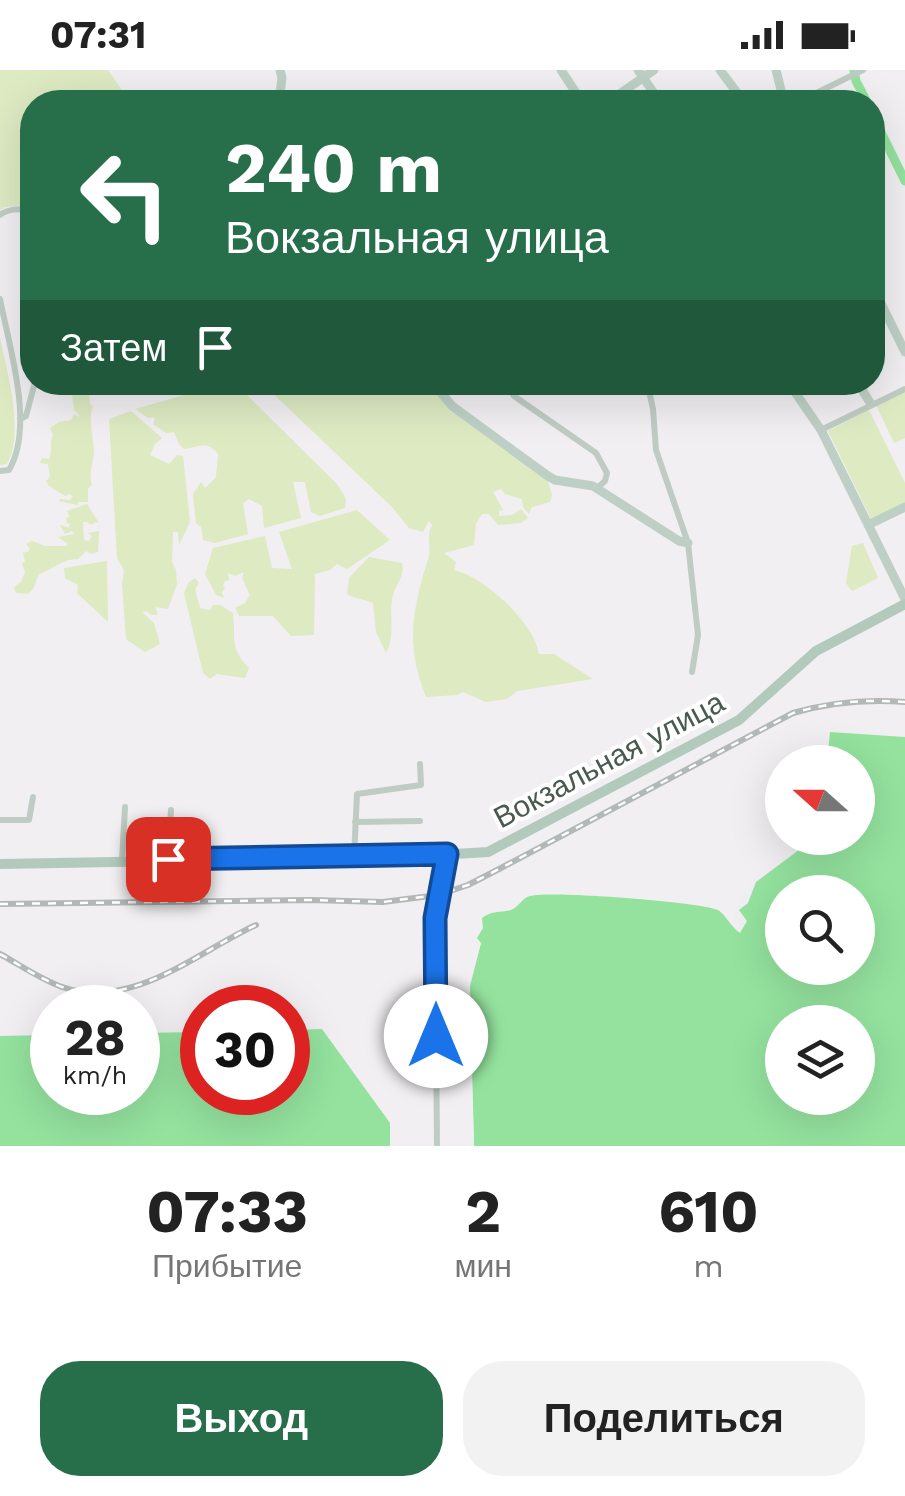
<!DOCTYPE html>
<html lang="ru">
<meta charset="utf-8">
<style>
body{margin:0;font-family:"Work Sans",sans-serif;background:#f2f2f2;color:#222;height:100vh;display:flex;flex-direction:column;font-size:38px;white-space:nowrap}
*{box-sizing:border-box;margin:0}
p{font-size:32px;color:#767676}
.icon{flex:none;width:55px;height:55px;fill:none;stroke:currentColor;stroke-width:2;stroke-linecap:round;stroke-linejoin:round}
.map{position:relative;height:1076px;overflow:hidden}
.side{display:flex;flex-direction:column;background:#fff;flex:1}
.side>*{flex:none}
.top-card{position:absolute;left:20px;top:20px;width:865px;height:305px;border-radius:40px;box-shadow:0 10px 40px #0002;background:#276e4a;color:#fff;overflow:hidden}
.needle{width:65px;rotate:291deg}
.fabs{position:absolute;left:765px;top:675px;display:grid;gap:20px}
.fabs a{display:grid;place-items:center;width:110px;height:110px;border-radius:50%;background:#fff;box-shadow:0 10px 40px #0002;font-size:50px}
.speed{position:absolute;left:30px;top:915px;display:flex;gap:20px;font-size:50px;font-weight:700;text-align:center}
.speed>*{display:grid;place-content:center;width:130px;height:130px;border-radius:50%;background:#fff;box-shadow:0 10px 40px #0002;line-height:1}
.speed small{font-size:25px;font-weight:400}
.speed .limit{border:15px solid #d22;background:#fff;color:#111}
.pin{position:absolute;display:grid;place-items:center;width:85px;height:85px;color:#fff;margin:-42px;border-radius:20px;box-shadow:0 5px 15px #0006}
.me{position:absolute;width:110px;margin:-55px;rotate:0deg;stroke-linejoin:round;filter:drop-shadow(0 0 8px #0008)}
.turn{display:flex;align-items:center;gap:35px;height:210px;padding:0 40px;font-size:45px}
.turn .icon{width:130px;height:130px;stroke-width:2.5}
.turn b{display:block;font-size:70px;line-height:85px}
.then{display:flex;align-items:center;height:95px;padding:0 40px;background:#0003;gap:20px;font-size:38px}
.eta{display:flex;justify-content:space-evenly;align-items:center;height:170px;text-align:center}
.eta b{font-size:60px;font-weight:700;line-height:70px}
.cta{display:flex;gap:20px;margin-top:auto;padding:20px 40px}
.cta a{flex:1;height:115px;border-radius:40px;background:#276e4a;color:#fff;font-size:40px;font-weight:700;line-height:115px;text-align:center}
.cta a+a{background:#f2f2f2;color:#222}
.status{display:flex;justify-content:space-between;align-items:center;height:70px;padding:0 50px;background:#fff;direction:ltr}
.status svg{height:28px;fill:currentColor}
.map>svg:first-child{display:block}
.green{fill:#ddeac2}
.water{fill:#94e29e;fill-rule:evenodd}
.pier{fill:#f1eff1}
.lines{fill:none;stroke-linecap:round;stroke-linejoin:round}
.river{stroke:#94e29e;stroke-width:9}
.street{stroke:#bfccc4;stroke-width:6}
.secondary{stroke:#bed0c6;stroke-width:9}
.primary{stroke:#b1cabc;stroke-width:10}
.rail-casing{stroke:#b2b8b5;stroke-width:6}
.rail{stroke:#fff;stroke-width:2.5;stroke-dasharray:8;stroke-linecap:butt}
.route-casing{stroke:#114b97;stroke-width:25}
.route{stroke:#1a73e8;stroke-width:18}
.labels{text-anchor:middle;stroke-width:8;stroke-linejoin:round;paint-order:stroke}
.street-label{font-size:30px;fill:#495a50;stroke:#fff}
</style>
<div class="status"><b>07:31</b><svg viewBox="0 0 49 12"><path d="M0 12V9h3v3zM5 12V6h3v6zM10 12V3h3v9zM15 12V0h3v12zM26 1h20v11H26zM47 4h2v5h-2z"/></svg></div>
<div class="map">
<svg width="905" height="1076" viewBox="0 0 905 1076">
<rect width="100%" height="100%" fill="#f1eff1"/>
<path class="green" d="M0,0h108l16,23 11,9h-103v102l-27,3 -5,3z
M0,267c7,36 25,95 7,127l-7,1z
M267,312l161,1 20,26 99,70 5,16 -2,7 -18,5 -3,7 -6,-7 -1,-8 -17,-5 -4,-5 -8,3 10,18 -4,1v5l13,-1 9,-6 7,9 -7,5 -23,2 -9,-11h-7l-6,9 -2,22 -30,8 12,9 -2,8c30,7 80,52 85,84h15l39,25 -76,12 -10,8 -21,3 -23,-10 -6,3 -31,2c-17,-43 -16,-73 -4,-118 2,-8 5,-15 7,-23 2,-12 -3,-20 3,-31l-3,-4 -6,11 -14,-4 -17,-21 -128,-122z
M80,313h29l2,2 -13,3 -3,6 -6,-1 1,11 3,2c-5,15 0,29 1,44 0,13 -6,22 -2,35l-4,4v13h-10v3l-19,-4 1,-2 10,1 3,-4 -4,-2 -4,2 -16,-10 -3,-5 4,-4 -2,-13 -8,-1 2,-5 7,1c4,-9 0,-16 4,-24l-3,-7 9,-6 12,-2 3,-6 5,3v-2l-5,-5 -2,-15 7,-3z
M220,319l26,5 91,90 9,15 -1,9 -25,8 -9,-4 -6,-30h-12l8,36 -37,10 -2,-22 -13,-7 -6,4 5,31 -33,9 -12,-3 -2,-13 -5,-4 -3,-29 8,-12 4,6 11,-11 2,-23c-10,-14 -19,-7 -34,-5l-5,-5 -5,-12 -8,1 -13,-9 2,-5 -2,-2 -5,1 -13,-9 60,-17z
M905,322v46l-11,5 -18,-38z
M869,340l36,73v22l-33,16 -44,-90z
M131,341l31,27 -7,6 -5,11 19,9 8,-9 6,1 7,66 -11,23 -1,-13h-5l-1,30 4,8 1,14 -9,25 -13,-2 3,8h-7l-5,-4 -4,1 12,11 6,21 -15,8 -19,-13 -4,-55 2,-14 -7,-12 -8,-139z
M87,434l12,19 -3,-1 -5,3 -4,-3h-4l1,18 5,1 3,-5 -4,-3 11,-2 -1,21 -7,2 -5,-3 -8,8c-14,-1 -26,11 -39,15l-6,15 -5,5 -12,-1 -2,-6 7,-5 4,-10 -3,-9 3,-2 -2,-8 5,-1 2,-4 -4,-4 6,-3 13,5h21l2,-2 -10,-7 16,-3 -2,-3 -7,3 -5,-9 9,3 1,-4 -3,-1 -1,-5 4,-1 -3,-6z
M357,440l33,30 -43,29 -10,-5 -7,6 -15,4 -1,61 -23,1 -18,-20h-34l-4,-8 10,-5 5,-8 -8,-17 2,-6 -9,4 -7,-3 1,7 -5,2 -1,4 2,2 -3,4 2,6 -8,-3 -11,-21 8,-26 52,-12 7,32 20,1 -13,-37z
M863,473l15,35 -26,13 -6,-8 6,-37z
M369,487l33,6c3,14 -5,19 -9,32 -5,19 3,40 -7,58l-10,-21 -3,-29c-9,-4 -18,-4 -26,-9l2,-16z
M107,491l1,61 -31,-29 1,-8 -13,-7 -1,-10z
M195,508l4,5 -4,6 5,19 10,2 3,-5h7l13,8c3,25 -4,35 16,55l-4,10 -28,-4 -7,5 -7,-6 -19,-80 5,-11z"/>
<path class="water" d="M830,662l75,5v409h-431l-4,-160 11,-43 -4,-5 6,-10 -1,-10c11,-8 18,-5 29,-8 8,-3 11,-12 19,-14 16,-6 173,6 188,14 8,5 13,17 22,23l7,-12 -8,-11 9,-7 8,-21 59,-44h43v-76h-31zM782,822h76v76h-76zM782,952h76v76h-76z
M322,959l68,94v23h-390v-110l52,-1v57h86v-59l64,-1v60h86v-62z"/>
<path class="pier" d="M481,873l-12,43 5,160h-5l-4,-160 11,-41z"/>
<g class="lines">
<path class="river" d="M854,0l2,11 11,21
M872,44l33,67"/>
<path class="street" d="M798,32l65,-32
M0,145c9,-7 21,-6 32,-6
M0,229c9,47 35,127 9,171l-9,1
M505,312l9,14 82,57 11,20 -2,8 -8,7
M647,312l6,27 3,41 32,93 10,92 -6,37
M20,349l6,-3 9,-34
M821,360l84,-41
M0,750h29l4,-23
M355,752l65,-1
M354,788l3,-64 64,-9 -1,-21
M168,789l3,-49
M122,790l3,-53
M437,1076l-2,-228 12,-64"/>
<path class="secondary" d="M561,0l21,32
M638,0l22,32
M720,0l24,32
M776,0l8,32
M279,32l3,-24 -2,-8
M608,32l46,-32
M872,215l33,67
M432,312l20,24 96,70 7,4 38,6 86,55 9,2
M788,312l33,48 84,169
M857,312l14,22
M868,455l37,-18"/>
<path class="primary" d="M0,794l406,-7 82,-5 251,-132 77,-69 89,-47"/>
<defs>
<path id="rail" d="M0,834l311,-4 72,2 55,-7 30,-10 33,-17 292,-155c38,-11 73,-14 112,-11
M0,884c20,11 40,25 62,33 70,24 135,-35 194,-62"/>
</defs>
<use href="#rail" class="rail-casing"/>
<use href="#rail" class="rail"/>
</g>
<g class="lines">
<defs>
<path id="route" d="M168,789l279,-5 -12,64 1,118"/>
</defs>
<use href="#route" class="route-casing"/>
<use href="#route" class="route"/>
</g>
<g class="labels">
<g class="street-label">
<text transform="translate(609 690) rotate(-28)" y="10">Вокзальная улица</text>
</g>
</g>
</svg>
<div class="fabs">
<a><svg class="needle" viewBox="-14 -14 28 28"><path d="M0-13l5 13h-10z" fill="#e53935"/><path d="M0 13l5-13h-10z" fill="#767676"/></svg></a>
<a><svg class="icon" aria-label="search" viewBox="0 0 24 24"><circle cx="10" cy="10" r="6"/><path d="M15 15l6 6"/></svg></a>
<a><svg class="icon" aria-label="layers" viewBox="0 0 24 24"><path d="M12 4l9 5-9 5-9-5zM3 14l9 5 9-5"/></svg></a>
</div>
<div class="speed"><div>28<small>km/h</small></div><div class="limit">30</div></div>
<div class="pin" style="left:168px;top:789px;background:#d93025"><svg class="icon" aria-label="arrive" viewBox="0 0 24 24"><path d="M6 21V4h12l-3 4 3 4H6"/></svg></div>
<svg class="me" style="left:436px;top:966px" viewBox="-20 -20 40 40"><circle r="19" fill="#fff"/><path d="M0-13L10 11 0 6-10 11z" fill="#1a73e8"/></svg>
<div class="top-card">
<div class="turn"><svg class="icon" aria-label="left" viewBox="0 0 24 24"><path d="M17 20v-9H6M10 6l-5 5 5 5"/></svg><div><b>240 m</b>Вокзальная улица</div></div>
<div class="then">Затем<svg class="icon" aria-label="arrive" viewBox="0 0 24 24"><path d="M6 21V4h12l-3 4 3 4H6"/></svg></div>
</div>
</div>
<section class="side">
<div class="eta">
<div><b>07:33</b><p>Прибытие</p></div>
<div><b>2</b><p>мин</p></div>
<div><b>610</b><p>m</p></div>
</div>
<div class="cta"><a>Выход</a><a>Поделиться</a></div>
</section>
